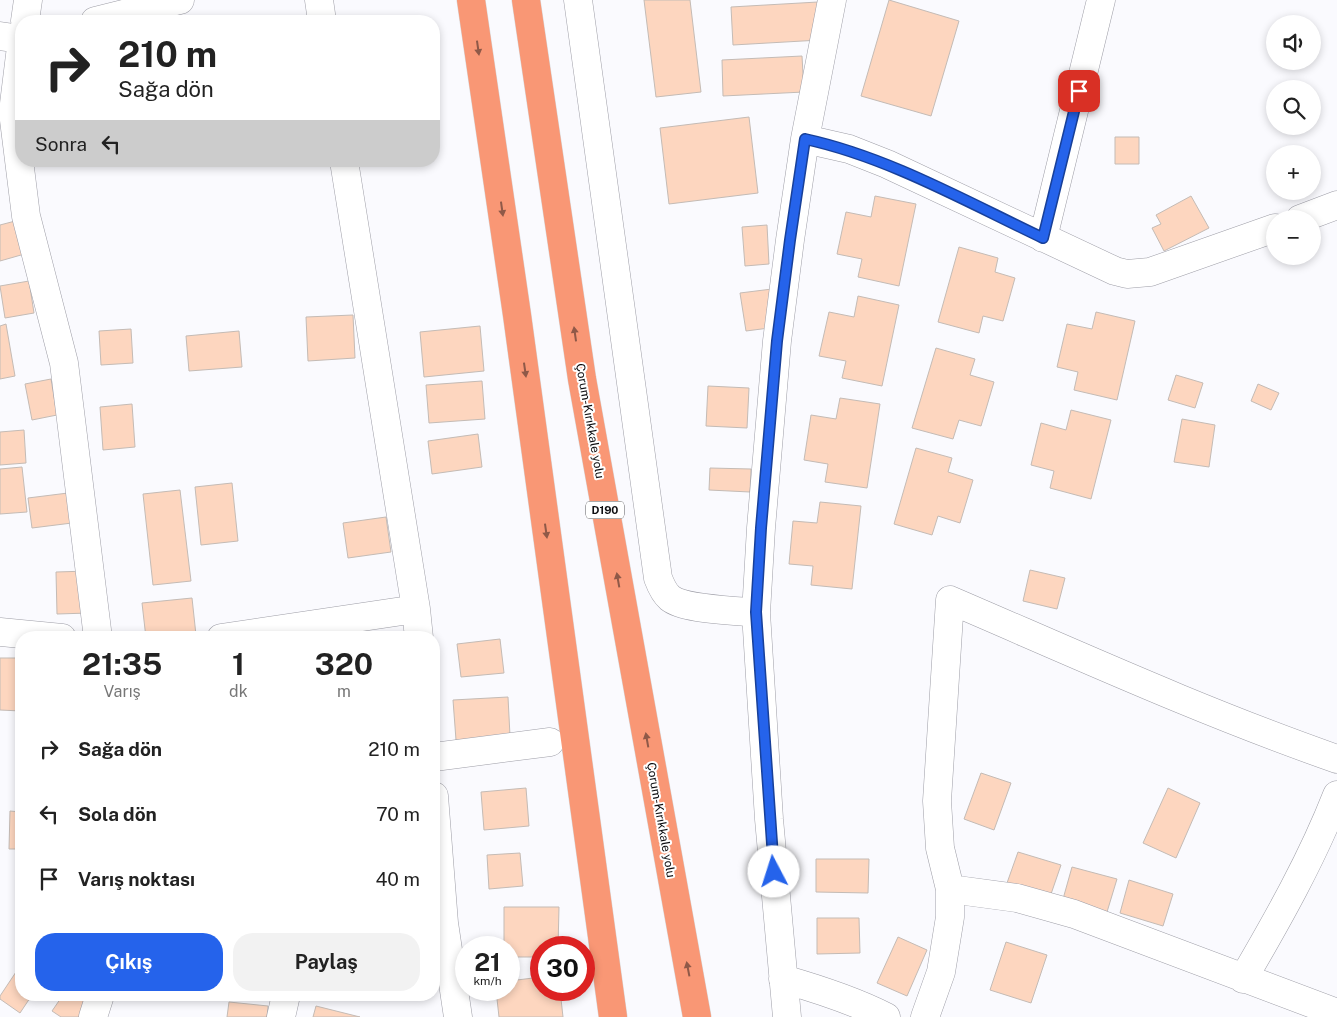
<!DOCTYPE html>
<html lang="tr">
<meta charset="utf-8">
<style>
body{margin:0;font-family:"Public Sans",sans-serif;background:#f2f2f2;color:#222;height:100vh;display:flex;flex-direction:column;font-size:19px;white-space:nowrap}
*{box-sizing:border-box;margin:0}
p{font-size:16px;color:#767676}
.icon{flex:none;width:28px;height:28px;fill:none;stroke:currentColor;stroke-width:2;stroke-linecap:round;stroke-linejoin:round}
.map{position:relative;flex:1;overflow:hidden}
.details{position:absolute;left:15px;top:631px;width:425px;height:370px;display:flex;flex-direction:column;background:#fff;border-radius:20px;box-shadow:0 2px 8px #0003}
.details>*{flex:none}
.guide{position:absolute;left:15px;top:15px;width:425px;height:152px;border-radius:20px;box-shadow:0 2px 8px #0003;background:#fff;color:#222;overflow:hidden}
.buttons{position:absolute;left:1266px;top:15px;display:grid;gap:10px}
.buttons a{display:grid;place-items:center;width:55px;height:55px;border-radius:50%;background:#fff;box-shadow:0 2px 8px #0003;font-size:25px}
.speed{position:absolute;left:455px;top:936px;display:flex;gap:10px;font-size:25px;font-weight:700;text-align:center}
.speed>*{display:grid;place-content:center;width:65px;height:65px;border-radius:50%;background:#fff;box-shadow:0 2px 8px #0003;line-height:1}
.speed small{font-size:12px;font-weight:400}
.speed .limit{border:8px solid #d22;background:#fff;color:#111}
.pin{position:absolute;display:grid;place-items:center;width:42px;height:42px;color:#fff;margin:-21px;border-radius:10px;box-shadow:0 2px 8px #0006}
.me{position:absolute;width:55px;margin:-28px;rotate:355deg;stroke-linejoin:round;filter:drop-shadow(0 0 4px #0008)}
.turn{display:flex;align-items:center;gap:18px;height:105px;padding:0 20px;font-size:22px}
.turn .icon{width:65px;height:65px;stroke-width:2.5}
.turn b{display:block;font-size:35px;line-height:42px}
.then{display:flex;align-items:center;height:48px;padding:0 20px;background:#0003;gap:10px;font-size:19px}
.eta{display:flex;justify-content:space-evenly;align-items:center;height:85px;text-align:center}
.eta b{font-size:30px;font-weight:700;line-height:35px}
.cta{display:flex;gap:10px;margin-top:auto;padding:10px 20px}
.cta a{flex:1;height:58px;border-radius:20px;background:#2563eb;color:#fff;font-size:20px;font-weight:700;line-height:58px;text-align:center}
.cta a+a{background:#f2f2f2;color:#222}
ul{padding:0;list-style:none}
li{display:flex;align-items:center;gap:15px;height:65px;padding:0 20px}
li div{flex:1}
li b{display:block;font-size:19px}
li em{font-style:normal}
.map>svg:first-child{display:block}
.building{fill:#fdd6bf;stroke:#c4bbb5}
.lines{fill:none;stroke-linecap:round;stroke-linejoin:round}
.minor-casing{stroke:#9e9ea7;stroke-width:29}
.highway-casing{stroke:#d8d8d9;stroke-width:29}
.minor{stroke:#fff;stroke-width:28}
.highway{stroke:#f99775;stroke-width:28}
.oneway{fill:#8f5948}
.route-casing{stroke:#184099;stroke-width:12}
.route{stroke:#2563eb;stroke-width:9}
.labels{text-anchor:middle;stroke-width:4;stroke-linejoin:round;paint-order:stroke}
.shield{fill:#fff;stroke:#565658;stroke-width:1}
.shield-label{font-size:11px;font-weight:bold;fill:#0e0e11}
.street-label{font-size:12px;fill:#0e0e11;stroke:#fff}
</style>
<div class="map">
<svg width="1337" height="1017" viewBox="0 0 1337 1017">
<rect width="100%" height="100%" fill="#fafafe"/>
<path class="building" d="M644,0h46l11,92 -45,5z
M889,0l70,21 -28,95 -70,-20z
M818,2l2,38 -87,5 -2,-38z
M802,56l2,36 -81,4 -1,-36z
M749,117l9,76 -89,11 -9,-76z
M1115,137h24v27h-24z
M875,196l41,8 -17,82 -41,-9 4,-18 -25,-5 9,-42 25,5z
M1191,196l18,32 -45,23 -12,-23 9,-4 -5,-9z
M19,220l9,33 -28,8v-36z
M767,225l2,39 -24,2 -3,-39z
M959,247l39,11 -3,14 20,6 -12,43 -20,-5 -4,17 -41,-11z
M29,281l5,32 -29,5 -5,-32z
M772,289l5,38 -31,4 -6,-38z
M858,296l41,9 -17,81 -40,-8 4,-17 -27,-5 10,-44 25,5z
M1096,312l39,9 -18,79 -43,-10 4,-18 -21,-5 10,-43 25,5z
M353,315l2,43 -47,3 -2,-44z
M6,324l9,52 -15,3v-53z
M480,326l4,45 -60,6 -4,-45z
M131,329l2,34 -32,2 -2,-34z
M239,331l3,36 -53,4 -3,-35z
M936,348l39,11 -5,16 24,7 -13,44 -22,-6 -6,19 -41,-11z
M1176,375l27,8 -8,25 -27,-8z
M51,379l6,36 -25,5 -7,-36z
M482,381l3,38 -56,4 -3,-38z
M1258,384l21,9 -8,17 -20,-9z
M708,386l41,2 -2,40 -41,-2z
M840,398l40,6 -13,84 -42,-6 3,-18 -24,-4 7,-45 25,4z
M132,404l3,43 -32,3 -3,-43z
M1071,410l40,10 -20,79 -41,-11 4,-17 -23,-6 10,-42 25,7z
M1182,419l33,6 -6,42 -35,-5z
M24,430l2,33 -26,2v-33z
M478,434l4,33 -50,7 -4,-33z
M916,448l36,10 -4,14 25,8 -13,43 -22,-7 -6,19 -38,-11z
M22,467l5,45 -27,2v-45z
M710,468l41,1 -1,23 -41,-2z
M232,483l6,58 -37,4 -6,-58z
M180,490l11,91 -38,4 -10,-91z
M76,492l4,30 -48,6 -4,-30z
M820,502l41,4 -9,83 -41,-4 2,-19 -24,-2 4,-43 24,2z
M386,517l5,35 -43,6 -5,-35z
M1030,570l35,8 -8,31 -34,-8z
M88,571l1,42 -32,1 -1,-42z
M192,598l4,37 -21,3h-29l-4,-35z
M500,639l4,34 -43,4 -4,-33z
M0,658h21v53l-21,-1z
M508,697l2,39 -54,4 -3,-40z
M981,773l30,10 -17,47 -30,-11z
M526,788l3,38 -45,4 -3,-38z
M1168,788l32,15 -24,55 -33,-15z
M10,811l11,1v37h-12z
M1018,852l43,13 -11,32 -43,-14z
M520,853l3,33 -34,3 -2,-34z
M816,859h53l-1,34 -52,-1z
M1072,867l45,12 -10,33 -44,-13z
M1129,880l44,14 -10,32 -43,-13z
M504,907h55l-1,41h-17v9h-32v-9h-5z
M817,918h42l1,35 -43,1z
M898,937l29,13 -20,46 -30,-13z
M1006,942l41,13 -16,48 -41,-13z
M18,969l3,3v23h11l-12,18 -20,-14v-3z
M541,977v13h19l3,27h-64l-3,-27h13v-9z
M63,995h19l11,8 -11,14h-21l-9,-6z
M229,1002l39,4 -1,11h-40z
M316,1006l44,11h-47z"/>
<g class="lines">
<defs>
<path id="minor" d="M319,0l3,21
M578,0l80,578c3,8 6,15 12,20 15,12 66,12 86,15
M25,21l3,-21
M95,21l85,-21
M0,36l21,3
M21,47l-8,65 13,104 38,147 34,275
M805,139l44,10 38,15 228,107 12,3 23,-2 125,-44
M344,161l72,448 3,29
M1300,219l37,-14
M1043,238l58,-238
M0,632l62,6
M221,638l195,-29
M434,757l116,-15
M434,796l10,127 14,94
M950,889l67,9 57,16 263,99
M783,979c35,10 70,21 103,38
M1243,979c35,-60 69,-120 94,-184
M93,1017l7,-22
M281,1017l5,-22
M787,1017l-18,-198 -13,-206 5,-85 16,-187 13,-101 15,-101 27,-139
M925,1017l16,-45 9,-55v-28l-10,-41 -3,-47 13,-201c128,55 255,113 387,159"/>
<path id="highway" d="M471,0l46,315 96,702
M526,0l56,379 115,638"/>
</defs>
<use href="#minor" class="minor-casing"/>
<use href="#highway" class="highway-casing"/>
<use href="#minor" class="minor"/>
<use href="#highway" class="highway"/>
</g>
<defs><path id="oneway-solid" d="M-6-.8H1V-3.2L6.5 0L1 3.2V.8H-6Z" transform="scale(1.25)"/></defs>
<g class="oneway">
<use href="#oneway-solid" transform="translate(478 48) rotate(82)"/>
<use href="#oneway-solid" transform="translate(502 209) rotate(82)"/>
<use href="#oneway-solid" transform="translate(575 334) rotate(-98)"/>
<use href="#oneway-solid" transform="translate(525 370) rotate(82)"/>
<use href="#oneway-solid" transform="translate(546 531) rotate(82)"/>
<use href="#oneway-solid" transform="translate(618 580) rotate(-100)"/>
<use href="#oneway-solid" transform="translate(647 740) rotate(-100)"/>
<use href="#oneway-solid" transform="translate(688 969) rotate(-101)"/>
</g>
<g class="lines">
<defs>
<path id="route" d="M774,872l-18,-260 5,-84 16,-187 13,-101 15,-101c83,18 162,63 238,99l36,-147"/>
</defs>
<use href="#route" class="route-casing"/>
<use href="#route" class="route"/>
</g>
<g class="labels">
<rect class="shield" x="586" y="501.5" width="38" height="17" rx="4"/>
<g class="shield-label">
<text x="605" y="514">D190</text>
</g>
<g class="street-label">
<text transform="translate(590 421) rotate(80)" y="4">Çorum-Kırıkkale yolu</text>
<text transform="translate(661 820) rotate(80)" y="4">Çorum-Kırıkkale yolu</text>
</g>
</g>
</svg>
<div class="buttons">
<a><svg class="icon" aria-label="sound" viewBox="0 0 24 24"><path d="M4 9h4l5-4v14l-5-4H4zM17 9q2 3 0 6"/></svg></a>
<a><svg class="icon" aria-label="search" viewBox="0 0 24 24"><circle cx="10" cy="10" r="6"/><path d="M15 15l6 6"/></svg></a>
<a>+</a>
<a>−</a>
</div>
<div class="speed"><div>21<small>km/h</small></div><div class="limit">30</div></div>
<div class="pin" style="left:1079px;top:91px;background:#d93025"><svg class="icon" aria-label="arrive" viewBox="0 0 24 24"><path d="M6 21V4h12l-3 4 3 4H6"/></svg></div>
<svg class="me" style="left:774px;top:872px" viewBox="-20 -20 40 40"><circle r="19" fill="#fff"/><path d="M0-13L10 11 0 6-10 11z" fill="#2563eb"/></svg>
<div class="guide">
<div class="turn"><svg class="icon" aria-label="right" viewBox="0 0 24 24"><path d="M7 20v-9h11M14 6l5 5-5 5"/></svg><div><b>210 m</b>Sağa dön</div></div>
<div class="then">Sonra<svg class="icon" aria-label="left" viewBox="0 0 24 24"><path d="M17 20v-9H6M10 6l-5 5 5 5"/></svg></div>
</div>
<section class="details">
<div class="eta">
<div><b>21:35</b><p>Varış</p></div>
<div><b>1</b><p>dk</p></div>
<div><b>320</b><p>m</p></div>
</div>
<ul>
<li><svg class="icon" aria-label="right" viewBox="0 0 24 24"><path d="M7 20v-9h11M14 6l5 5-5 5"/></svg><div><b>Sağa dön</b></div><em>210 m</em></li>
<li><svg class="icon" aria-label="left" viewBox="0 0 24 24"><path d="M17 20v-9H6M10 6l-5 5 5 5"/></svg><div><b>Sola dön</b></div><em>70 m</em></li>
<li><svg class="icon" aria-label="arrive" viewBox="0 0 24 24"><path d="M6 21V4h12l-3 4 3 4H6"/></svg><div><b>Varış noktası</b></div><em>40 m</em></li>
</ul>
<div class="cta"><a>Çıkış</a><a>Paylaş</a></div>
</section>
</div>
